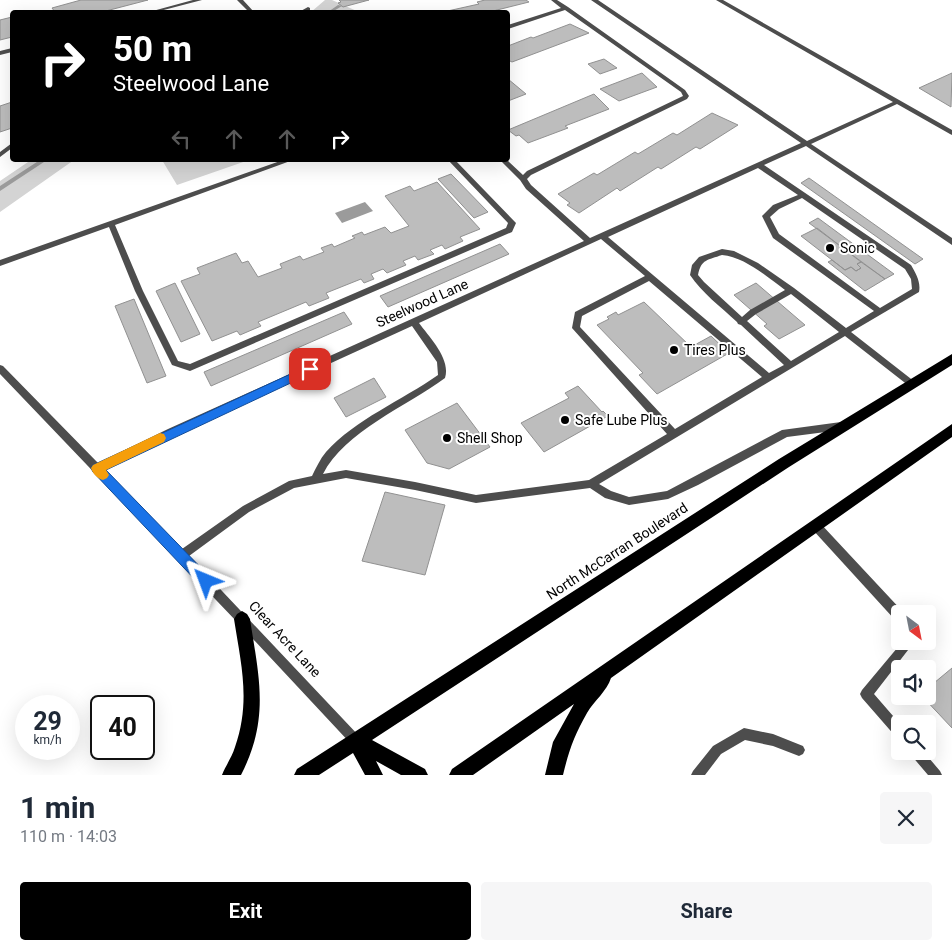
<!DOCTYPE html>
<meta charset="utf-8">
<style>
body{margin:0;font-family:Roboto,sans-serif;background:#f6f6f7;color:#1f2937;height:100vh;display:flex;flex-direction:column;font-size:19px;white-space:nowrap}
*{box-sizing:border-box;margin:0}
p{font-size:16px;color:#747a83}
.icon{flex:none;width:28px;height:28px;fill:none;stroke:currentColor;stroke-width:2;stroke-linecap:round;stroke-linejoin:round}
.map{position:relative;height:775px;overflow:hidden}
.side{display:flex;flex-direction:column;background:#fff;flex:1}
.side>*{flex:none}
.hud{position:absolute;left:10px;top:10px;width:500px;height:152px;border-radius:5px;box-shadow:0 5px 20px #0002;background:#000;color:#fff;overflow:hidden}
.needle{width:32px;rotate:148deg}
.buttons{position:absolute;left:891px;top:605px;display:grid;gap:10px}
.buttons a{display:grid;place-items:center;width:45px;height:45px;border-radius:5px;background:#fff;box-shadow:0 5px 20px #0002;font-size:25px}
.speed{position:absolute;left:15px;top:695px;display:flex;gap:10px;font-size:25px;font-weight:700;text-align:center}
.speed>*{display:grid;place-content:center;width:65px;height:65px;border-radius:50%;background:#fff;box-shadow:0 5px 20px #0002;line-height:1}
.speed small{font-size:12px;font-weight:400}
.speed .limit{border:2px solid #111;border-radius:8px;background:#fff;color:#111}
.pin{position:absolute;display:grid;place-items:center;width:42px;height:42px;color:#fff;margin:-21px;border-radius:10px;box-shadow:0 2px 8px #0006}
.me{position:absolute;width:55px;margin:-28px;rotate:316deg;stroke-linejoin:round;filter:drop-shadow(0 0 4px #0008)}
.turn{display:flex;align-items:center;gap:18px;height:105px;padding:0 20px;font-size:22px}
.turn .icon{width:65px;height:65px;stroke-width:2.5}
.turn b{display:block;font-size:35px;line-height:42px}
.lanes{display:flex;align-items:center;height:48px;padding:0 20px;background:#0003;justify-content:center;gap:25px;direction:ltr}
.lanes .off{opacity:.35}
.round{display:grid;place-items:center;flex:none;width:52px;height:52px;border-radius:5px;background:#f6f6f7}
.headline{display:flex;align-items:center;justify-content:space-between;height:85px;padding:0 20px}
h1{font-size:30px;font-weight:700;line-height:38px}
.action{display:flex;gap:10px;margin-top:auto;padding:10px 20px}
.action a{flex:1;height:58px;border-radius:5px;background:#000;color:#fff;font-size:20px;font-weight:700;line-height:58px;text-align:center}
.action a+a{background:#f6f6f7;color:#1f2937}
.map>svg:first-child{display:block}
.green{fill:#d4d4d4}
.water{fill:#9b9b9b}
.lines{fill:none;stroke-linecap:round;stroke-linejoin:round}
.stream{fill:#9b9b9b;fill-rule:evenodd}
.building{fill:#bdbdbd;stroke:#919191}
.minor{fill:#4d4d4d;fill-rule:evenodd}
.major{fill:#000;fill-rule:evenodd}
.route{fill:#1a73e8;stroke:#114b97}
.slow{fill:#f59e0b}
.poi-dot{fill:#000;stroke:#fff;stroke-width:2}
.labels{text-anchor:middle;stroke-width:4;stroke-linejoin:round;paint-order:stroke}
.poi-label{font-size:14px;fill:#000;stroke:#fff;text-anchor:start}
.street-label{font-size:14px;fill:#000;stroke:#fff}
</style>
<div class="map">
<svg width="952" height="775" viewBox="0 0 952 775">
<rect width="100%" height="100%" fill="#fff"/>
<path class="green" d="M325,0h7l27,12h-48z
M31,160h43l-74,52v-31z
M162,160h87l-72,25z"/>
<path class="water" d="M365,202l8,9 -31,12 -7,-10z"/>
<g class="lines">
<path class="stream" d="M338,5l4,1 -10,6h-4z
M40,160h7l-47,31v-5z"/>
</g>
<path class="building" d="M81,0h67l-46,12h-47l-3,-4z
M339,0h30l-26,7 -5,-4 3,-1z
M485,0h41l3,2 -40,10h-46l36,-8 -2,-2z
M12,17v20l-12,3v-20z
M570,24l19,9 -77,29 -4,-2v-14l23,-9 2,1z
M604,59l13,9 -17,6 -12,-10z
M642,73l15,14 -38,14 -19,-12z
M952,73l-1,34 -32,-19z
M508,79l18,15 -18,7z
M594,94l15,15 -44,17 3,2 -40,15 -9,-8 -3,1 -8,-6z
M12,102v26l-12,4v-26z
M712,113l26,12 -38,24 -4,-2 -35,22 -3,-2 -38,24 -3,-3 -38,25 -12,-8 3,-2 -12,-9 36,-21 3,2 38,-23 3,2 35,-21 4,2z
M451,174l37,38 -14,6 -36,-39z
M809,178l114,81 -8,5 -114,-81z
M437,182l43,47 -20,8 3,4 -18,8 -3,-4 -12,5 4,4 -16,6 -3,-4 -12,5 3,4 -19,8 -4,-4 -12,5 3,5 -10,4 -3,-4 -35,14 3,5 -20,8 -3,-4 -48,20 3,4 -21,9 -3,-4 -25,10 -31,-60 19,-7 -3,-6 39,-15 6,10 6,-2 10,16 24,-9 -2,-4 20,-8 3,4 21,-8 -3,-4 11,-4 2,3 21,-9 -3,-2 10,-4 2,3 21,-8 6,6 18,-7 -24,-30 25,-10 4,5z
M818,218l76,56 -9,5 -76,-56z
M817,228l44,34 -4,2 4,4 -5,3 -5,-4 -6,3 -44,-34z
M500,244l9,10 -121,53 -8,-11z
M832,260l13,10 6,-3 5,4 5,-3 -4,-4 4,-2 24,17 -20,12 -37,-29z
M175,283l25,51 -19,8 -25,-51z
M756,283l49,42 -26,14 -15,-13 3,-2 -33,-29z
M134,299l32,77 -19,7 -32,-77z
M644,302l47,45 20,-11 18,17 -72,41 -18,-19 4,-2 -46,-48 12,-6 -2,-2 9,-5 2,3z
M344,312l8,12 -141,62 -7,-14z
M374,378l12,19 -40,20 -12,-19z
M578,386l24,26 1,-1 5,5 -64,36 -23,-29 48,-25 -4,-5z
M457,403l33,44 -41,22 -22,-6 -22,-33z
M385,492l60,13 -20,70 -63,-14z
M952,668v60l-30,-32h6v-8z"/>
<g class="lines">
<path class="minor" d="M193,0h9l-46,12h-7z
M237,0h6l11,12h-5z
M551,0h6l11,7 117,83 4,6 -2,3 -156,76 -4,4 4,6 59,53 211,-95 -210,-143h7l209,141 86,-39 -177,-102h7l229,130v5l-2,-1 -53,-30 -86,40 141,94v7l-146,-99 -42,19 147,100c5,9 10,17 8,27l-68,40 64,50 1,2 -1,2h-6l-64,-50 -246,148 12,7 18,6 38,-6 115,-61 59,-8 3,1 2,3 -2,3 -3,1 -54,7 -89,48 -30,14 -39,6 -24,-7 -15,-10 -114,15 -61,-13 -69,-12 -52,10 -45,24 -60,44 171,181 2,4 -2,4 -4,2 -4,-2 -114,-122 -238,-249v-9l3,1 95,97 70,-34 416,-188 -58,-52 -6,-9 -20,-20h7l16,15 4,-4 156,-75 -2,-4 -116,-82 -57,19v-4l53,-17zM758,168l40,27 -25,10 -11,11 11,22 101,73 -28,17 -52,-40 -36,-25 -24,-12 -12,-2 -23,8 -7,8 -2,10c12,18 31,32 47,47l1,2 3,1 43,40 -15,8 -161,-136zM802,198l103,71 6,10 1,10 -32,19 -101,-74 -9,-17 9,-8zM601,239l44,37 -70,36 -3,16 95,106 -78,46 -113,15 -61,-13 -69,-12 -23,4c21,-42 84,-68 122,-96 6,-19 -15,-40 -26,-55zM722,255c23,2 45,22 63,35l-35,20 -8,7 -38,-35 -6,-7c3,-16 10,-15 24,-20zM649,281l113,96 -87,52 -95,-102 2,-11zM791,294l48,38 -48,29 -44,-40 9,-7zM412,326l25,36 1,13c-37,26 -82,44 -112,77 -6,7 -10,16 -14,24l-23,5 -46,25 -61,43 -78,-80 70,-34z
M308,7l2,1v2l-5,2h-6z
M12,48v4l-12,3v-4z
M12,143v5l-12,9v-5z
M283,160h10l-178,65 28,66 35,70 12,3 316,-136 2,-5 -60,-63h7l61,63 -4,9 -322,139 -18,-6 -37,-74 -26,-64 -109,39v-6z
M816,521l4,2 84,90 -4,1v8l-4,-1 -84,-92 -1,-3 1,-3z
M903,641h12l-41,53 26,30v15l-4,-2 -34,-39 -2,-4 2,-4z
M744,728l29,6 30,12 2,4 -2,4 -4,2 -26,-10 -28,-6 -24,14 -16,21h-14l2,-4 20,-25z
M909,751h14l17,20 2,4h-14l-17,-20z"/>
<path class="major" d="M952,354v11l-163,102 -417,273 53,29 3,6h-27l-25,-14 7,14h-18l-12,-22 -34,22h-25l3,-6 482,-310z
M952,424v13l-341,241c-4,13 -17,23 -24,35 -13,23 -18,37 -24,62h-18l8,-33 21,-38 -101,71h-24l3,-6z
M242,611l5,3 3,5c9,59 20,99 -9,156h-19c4,-10 10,-18 13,-28 16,-46 6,-83 -1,-128l3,-5z"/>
</g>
<path class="route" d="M310,365l6,4 -2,3 -208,98 104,107 2,4 -2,5 -4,2 -5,-2 -108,-114 -2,-4 2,-3z"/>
<path class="slow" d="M160,433l4,1 2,4 -2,4 -58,28 3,5 -2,3 -4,2c-6,-2 -10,-6 -12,-12l2,-3z"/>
<g class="poi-dot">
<circle cx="830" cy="248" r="5"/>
<circle cx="674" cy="350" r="5"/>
<circle cx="565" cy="420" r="5"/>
<circle cx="447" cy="438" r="5"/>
</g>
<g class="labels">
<g class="poi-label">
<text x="840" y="253">Sonic</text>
<text x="684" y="355">Tires Plus</text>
<text x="575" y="425">Safe Lube Plus</text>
<text x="457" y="443">Shell Shop</text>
</g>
<g class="street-label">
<text transform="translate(422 303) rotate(-24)" y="5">Steelwood Lane</text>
<text transform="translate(617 551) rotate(-33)" y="5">North McCarran Boulevard</text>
<text transform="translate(285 639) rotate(47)" y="5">Clear Acre Lane</text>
</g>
</g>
</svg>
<div class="buttons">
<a><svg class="needle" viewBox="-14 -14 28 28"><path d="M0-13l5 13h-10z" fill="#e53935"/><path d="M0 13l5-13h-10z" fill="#747a83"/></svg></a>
<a><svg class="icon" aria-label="sound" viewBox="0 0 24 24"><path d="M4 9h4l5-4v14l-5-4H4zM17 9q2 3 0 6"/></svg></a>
<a><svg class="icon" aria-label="search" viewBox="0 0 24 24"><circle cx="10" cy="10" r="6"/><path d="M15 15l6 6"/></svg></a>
</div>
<div class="speed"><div>29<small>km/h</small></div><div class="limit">40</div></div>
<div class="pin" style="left:310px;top:369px;background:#d93025"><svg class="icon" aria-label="arrive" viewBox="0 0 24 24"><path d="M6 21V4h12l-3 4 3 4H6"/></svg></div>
<svg class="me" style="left:206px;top:581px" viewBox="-20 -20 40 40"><path d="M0-17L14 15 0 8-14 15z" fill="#1a73e8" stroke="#fff" stroke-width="4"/></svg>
<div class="hud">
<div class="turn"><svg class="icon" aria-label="right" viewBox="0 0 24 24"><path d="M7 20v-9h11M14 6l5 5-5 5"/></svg><div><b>50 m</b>Steelwood Lane</div></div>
<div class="lanes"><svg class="icon off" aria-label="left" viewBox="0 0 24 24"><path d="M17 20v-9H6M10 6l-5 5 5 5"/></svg><svg class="icon off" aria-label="ahead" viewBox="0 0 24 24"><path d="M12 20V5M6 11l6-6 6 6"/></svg><svg class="icon off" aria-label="ahead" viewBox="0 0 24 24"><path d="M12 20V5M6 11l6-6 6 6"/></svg><svg class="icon" aria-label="right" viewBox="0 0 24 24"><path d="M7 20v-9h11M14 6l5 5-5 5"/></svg></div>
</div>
</div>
<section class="side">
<div class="headline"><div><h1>1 min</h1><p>110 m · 14:03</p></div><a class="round"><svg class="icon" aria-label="close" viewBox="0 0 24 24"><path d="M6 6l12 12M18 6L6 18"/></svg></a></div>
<div class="action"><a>Exit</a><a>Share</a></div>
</section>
